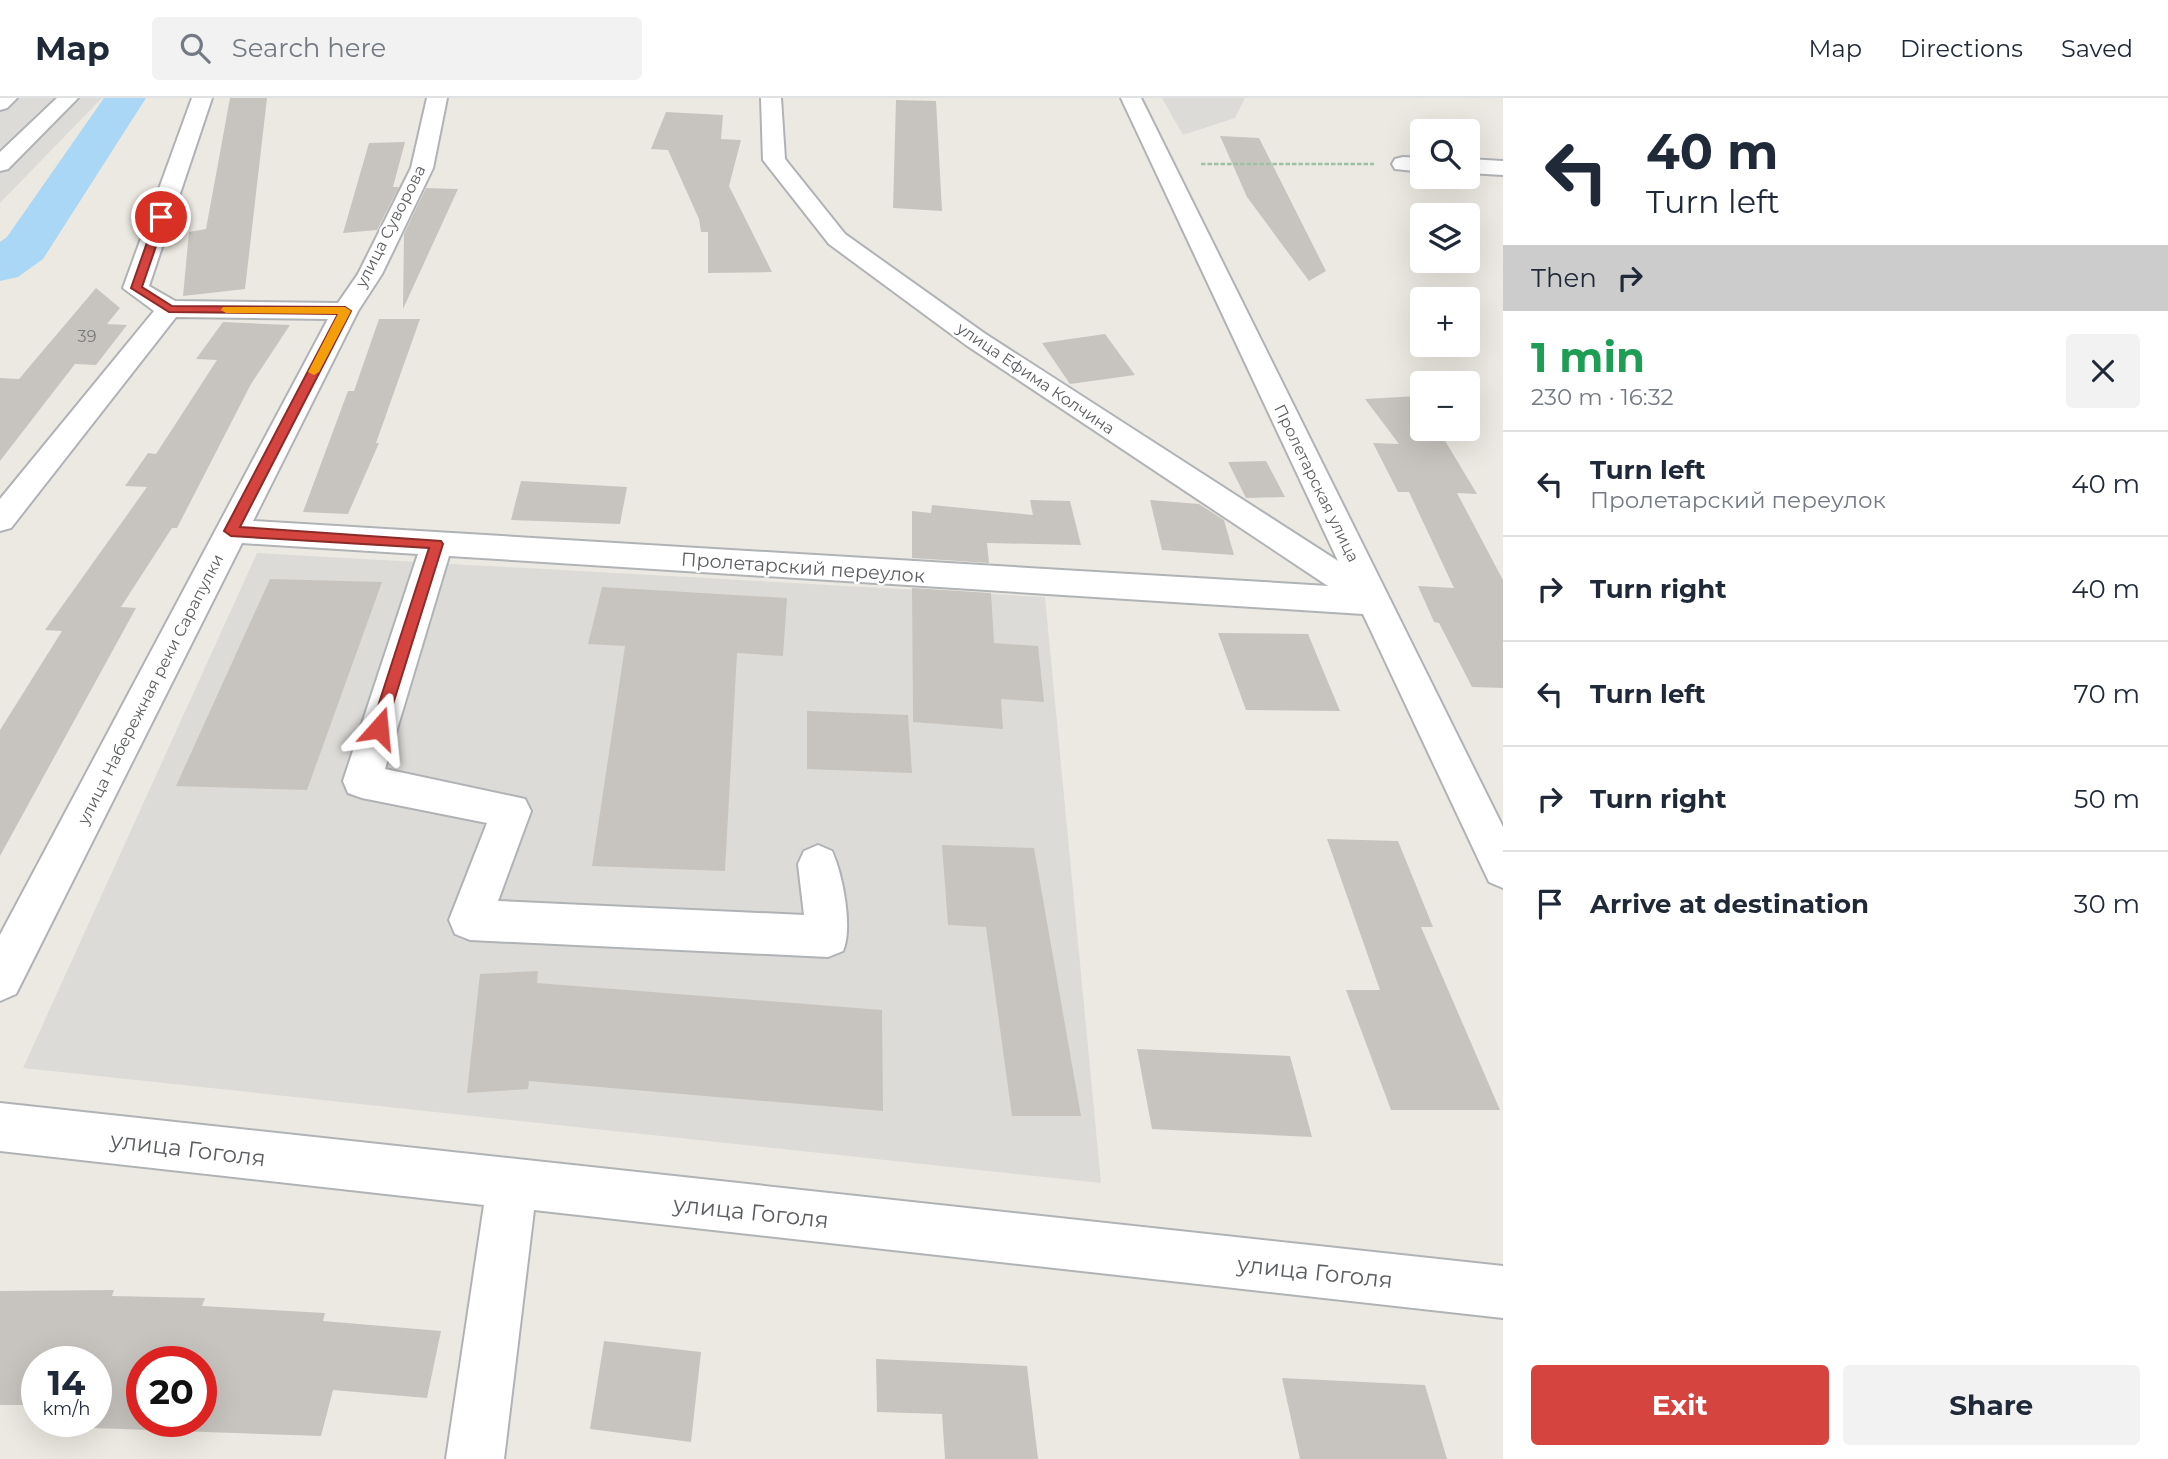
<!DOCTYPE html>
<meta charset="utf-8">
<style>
body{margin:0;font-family:Montserrat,sans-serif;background:#f2f2f3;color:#1f2937;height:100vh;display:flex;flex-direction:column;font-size:26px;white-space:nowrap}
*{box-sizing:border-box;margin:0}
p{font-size:23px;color:#747a83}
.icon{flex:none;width:38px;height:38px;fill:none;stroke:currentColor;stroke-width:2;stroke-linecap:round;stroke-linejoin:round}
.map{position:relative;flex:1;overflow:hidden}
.side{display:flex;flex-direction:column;background:#fff;width:665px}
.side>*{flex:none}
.banner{background:#fff;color:#1f2937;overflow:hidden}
.buttons{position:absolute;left:1410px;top:21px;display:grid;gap:14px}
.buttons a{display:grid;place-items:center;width:70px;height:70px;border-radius:7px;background:#fff;box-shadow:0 7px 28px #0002;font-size:35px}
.speed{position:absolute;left:21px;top:1248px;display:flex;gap:14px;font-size:35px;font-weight:700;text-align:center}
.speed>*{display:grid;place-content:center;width:91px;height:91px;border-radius:50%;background:#fff;box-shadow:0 7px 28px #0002;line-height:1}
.speed small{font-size:18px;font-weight:400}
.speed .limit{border:10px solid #d22;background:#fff;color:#111}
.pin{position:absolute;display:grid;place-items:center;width:60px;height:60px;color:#fff;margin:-30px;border:4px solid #fff;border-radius:50%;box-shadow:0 2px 7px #0007}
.me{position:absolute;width:77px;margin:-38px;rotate:18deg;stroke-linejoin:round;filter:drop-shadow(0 0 5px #0008)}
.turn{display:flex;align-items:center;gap:24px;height:147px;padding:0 28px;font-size:32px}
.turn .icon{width:91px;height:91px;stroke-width:2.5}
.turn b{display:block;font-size:49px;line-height:60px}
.then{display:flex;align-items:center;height:66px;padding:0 28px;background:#0003;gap:14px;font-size:26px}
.round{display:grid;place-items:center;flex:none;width:74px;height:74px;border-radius:7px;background:#f2f2f3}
.head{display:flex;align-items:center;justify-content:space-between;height:119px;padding:0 28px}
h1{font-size:42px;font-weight:700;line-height:52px;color:#1e9e55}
.button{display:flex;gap:14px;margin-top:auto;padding:14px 28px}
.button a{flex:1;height:80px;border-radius:7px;background:#d5443f;color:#fff;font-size:28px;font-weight:700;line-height:80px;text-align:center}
.button a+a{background:#f2f2f3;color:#1f2937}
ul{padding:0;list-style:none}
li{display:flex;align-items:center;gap:21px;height:105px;padding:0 28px;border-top:2px solid #e0e1e3}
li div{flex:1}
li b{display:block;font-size:26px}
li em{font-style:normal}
header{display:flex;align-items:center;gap:42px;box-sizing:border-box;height:98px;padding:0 35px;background:#fff;border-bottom:2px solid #e0e1e3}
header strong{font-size:33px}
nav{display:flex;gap:38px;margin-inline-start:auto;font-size:24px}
.search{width:490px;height:63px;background:#f2f2f3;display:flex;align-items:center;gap:18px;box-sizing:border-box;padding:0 24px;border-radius:7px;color:#747a83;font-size:26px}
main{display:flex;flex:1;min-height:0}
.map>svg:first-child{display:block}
.industrial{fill:#dddbd7}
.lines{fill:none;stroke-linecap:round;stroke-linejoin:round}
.river{fill:#a9d7f5;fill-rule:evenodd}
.building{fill:#c7c4bf;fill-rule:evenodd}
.minor-casing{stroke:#b0b3b6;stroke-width:4}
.path{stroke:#9cc1a4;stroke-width:2.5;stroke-dasharray:4.5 2;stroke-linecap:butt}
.minor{fill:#fff;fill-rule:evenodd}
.route{fill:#d5443f;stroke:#8a2c29;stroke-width:2}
.slow{fill:#f59e0b}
.labels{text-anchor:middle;stroke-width:5;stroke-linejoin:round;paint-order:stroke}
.far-street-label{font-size:16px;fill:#5b5e61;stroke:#fff}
.number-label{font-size:16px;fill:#767878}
.street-label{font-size:19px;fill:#5b5e61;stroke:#fff}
.near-street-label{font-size:23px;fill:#5b5e61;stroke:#fff}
</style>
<header>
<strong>Map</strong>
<div class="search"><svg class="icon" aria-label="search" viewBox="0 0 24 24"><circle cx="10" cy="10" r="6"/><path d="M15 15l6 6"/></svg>Search here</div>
<nav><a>Map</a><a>Directions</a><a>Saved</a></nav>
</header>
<main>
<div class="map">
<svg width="1503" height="1361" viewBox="0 0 1503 1361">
<rect width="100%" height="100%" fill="#ece9e2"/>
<path class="industrial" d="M0,0h102l-102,105z
M1162,0h83l-10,20 -52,17z
M257,455l788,44 56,586 -1078,-115z"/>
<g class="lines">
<path class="river" d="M104,0h42l-103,161 -25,18 -18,4v-39l7,-5z"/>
</g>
<path class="building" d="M230,0h37l-22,191 -62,7 6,-64 17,-3z
M896,2l40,1 6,110 -49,-3z
M666,14l57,3 -2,24 20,1 -12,46 43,86 -64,1v-41h-7l-2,-13 -31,-69 -17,-1z
M1220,38l39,2 67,133 -17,10 -62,-84z
M405,44l-12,45h6l-22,43 -34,3 26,-90z
M426,90l32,1 -55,120 1,-75z
M96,190l24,20 -13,16 20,1 -31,40 -21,-1 -75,97v-83l19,1z
M379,221h41l-44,124h3l-31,71 -45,-2 45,-121h6z
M223,224l67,3 -39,59 -74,144h-5l-51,79 15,1 -136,248v-126l62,-99 -17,-1 102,-143 -22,-1 23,-33 8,1 61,-94 -21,-1z
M1105,236l30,41 -65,9 -28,-41z
M1418,298l5,7v26h15l39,65 -20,-1 46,87v108l-31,-1 -33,-64 -5,-1 -16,-36 36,2 -45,-96h-11l-25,-49 26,1 -34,-45z
M1266,363l19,36 -39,1 -18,-36z
M521,383l106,6 -7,37 -109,-4z
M1030,402l40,1 11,44 -94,-2 2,20 -77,-5v-47l19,2 1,-8 101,10z
M1150,402l49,4 25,16 10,35 -72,-5z
M270,481l112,3 -75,208 -131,-4z
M602,489l185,11 -4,58 -46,-3 -12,218 -133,-5 33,-220 -37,-2z
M912,490l79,5 3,50 44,3 6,56 -43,-3 2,30 -90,-7z
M1218,535l90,1 32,77 -94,-1z
M807,613l101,4 4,58 -105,-4z
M1327,741l71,2 35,86h-12l79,183h-109l-45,-120h34z
M942,747l92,3 47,268h-69l-26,-189 -38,-2z
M538,873l-1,12 345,27 1,101 -354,-30 -1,8 -61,4 13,-119z
M1137,951l153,7 22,81 -160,-8z
M114,1192l-2,6 93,2 -3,8 123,7 -2,8 118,10 -14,67 -94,-8 -12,46 -228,-8 8,-24h-5v-42h-59v43h-37v-114zM142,1264h59v59h-59z
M604,1243l97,11 -10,90 -101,-13z
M876,1261l151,7 11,93h-93l-3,-45 -65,-2z
M1282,1280l143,7 22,74h-147z"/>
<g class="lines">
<defs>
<path id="minor" d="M0,0h17l-10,10 -7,2z
M57,0h21l-70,71 -8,2v-19z
M192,0h20l-63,188 26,15 163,2 20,-29 53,-106 16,-70h20l-14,70 -51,106 -24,37 -105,210 1075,65 -362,-241 -137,-101 -66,-84 -2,-62h20l4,61 60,75 139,99 354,228 -217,-463h20l362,729v61l-14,-6 -126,-268 -914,-58 -64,213 140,30 6,12 -33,90 306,14 -6,-51 6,-13 14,-6 14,6c11,24 21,77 11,100l-15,6 -358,-17 -15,-6 -6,-14 38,-97 -125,-25 -14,-5 -5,-12 75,-227 -176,-11 -226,451 -16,7v-66l328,-616 -152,-2 -165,211 -11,3v-32l154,-188 -31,-23z
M1403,59l20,1v14l-28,-3 -3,-5 3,-5z
M1468,61l35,2v14l-35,-2z
M0,1005l1503,163v52l-969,-108 -30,249h-58l38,-254 -484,-54z"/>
</defs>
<use href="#minor" class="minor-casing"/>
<path class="path" d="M1201,66h173"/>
<use href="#minor" class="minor"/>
</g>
<path class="route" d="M161,116l5,3 -24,70 30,19 173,1 6,4 -111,216 201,14 2,3 -59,189 -5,2 -8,-7 58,-180 -198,-12 -7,-5 114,-217 -169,-2 -38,-24 25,-71z"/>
<path class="slow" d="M223,209h122l6,4 -32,61 -5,3 -6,-3 30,-58 -112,-1 -5,-3z"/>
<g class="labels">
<g class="far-street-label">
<text transform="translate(390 128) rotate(-63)" y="6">улица Суворова</text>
<text transform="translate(1036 280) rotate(34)" y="6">улица Ефима Колчина</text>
<text transform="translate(1317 385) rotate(64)" y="6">Пролетарская улица</text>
<text transform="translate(150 591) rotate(-63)" y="6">улица Набережная реки Сарапулки</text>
</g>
<g class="number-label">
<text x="87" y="244">39</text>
</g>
<g class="street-label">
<text transform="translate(803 469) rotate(4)" y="7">Пролетарский переулок</text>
</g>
<g class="near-street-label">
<text transform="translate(188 1051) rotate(7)" y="8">улица Гоголя</text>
<text transform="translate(751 1114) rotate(6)" y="8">улица Гоголя</text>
<text transform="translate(1315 1174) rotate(6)" y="8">улица Гоголя</text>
</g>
</g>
</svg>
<div class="buttons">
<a><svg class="icon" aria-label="search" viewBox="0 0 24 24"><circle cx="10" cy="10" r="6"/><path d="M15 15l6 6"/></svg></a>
<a><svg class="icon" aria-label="layers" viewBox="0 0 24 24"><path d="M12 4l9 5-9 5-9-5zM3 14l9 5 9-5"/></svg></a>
<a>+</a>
<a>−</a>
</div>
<div class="speed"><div>14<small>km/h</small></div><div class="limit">20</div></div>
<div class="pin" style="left:161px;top:119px;background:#d93025"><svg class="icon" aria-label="arrive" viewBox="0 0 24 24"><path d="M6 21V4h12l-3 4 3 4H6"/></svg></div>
<svg class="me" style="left:379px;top:630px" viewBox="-20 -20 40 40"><path d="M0-17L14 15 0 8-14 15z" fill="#d5443f" stroke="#fff" stroke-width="4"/></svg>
</div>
<section class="side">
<div class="banner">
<div class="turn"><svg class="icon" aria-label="left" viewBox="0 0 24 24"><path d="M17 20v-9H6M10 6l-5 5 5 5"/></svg><div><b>40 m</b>Turn left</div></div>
<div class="then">Then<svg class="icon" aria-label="right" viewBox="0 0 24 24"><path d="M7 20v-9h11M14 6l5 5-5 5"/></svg></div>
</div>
<div class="head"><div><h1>1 min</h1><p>230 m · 16:32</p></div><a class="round"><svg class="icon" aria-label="close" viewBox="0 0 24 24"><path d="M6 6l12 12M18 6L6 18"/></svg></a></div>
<ul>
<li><svg class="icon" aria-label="left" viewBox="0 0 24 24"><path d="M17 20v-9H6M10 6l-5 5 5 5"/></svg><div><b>Turn left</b><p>Пролетарский переулок</p></div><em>40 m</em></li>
<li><svg class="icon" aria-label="right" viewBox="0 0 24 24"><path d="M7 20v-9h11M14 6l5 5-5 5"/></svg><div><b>Turn right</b></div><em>40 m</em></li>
<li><svg class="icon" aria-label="left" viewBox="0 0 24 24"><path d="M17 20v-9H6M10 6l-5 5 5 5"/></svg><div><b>Turn left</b></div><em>70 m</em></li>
<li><svg class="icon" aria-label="right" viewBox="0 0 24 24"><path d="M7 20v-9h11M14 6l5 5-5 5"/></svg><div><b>Turn right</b></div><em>50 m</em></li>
<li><svg class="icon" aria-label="arrive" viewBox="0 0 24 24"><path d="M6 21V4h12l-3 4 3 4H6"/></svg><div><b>Arrive at destination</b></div><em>30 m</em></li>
</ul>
<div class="button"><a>Exit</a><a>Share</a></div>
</section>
</main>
